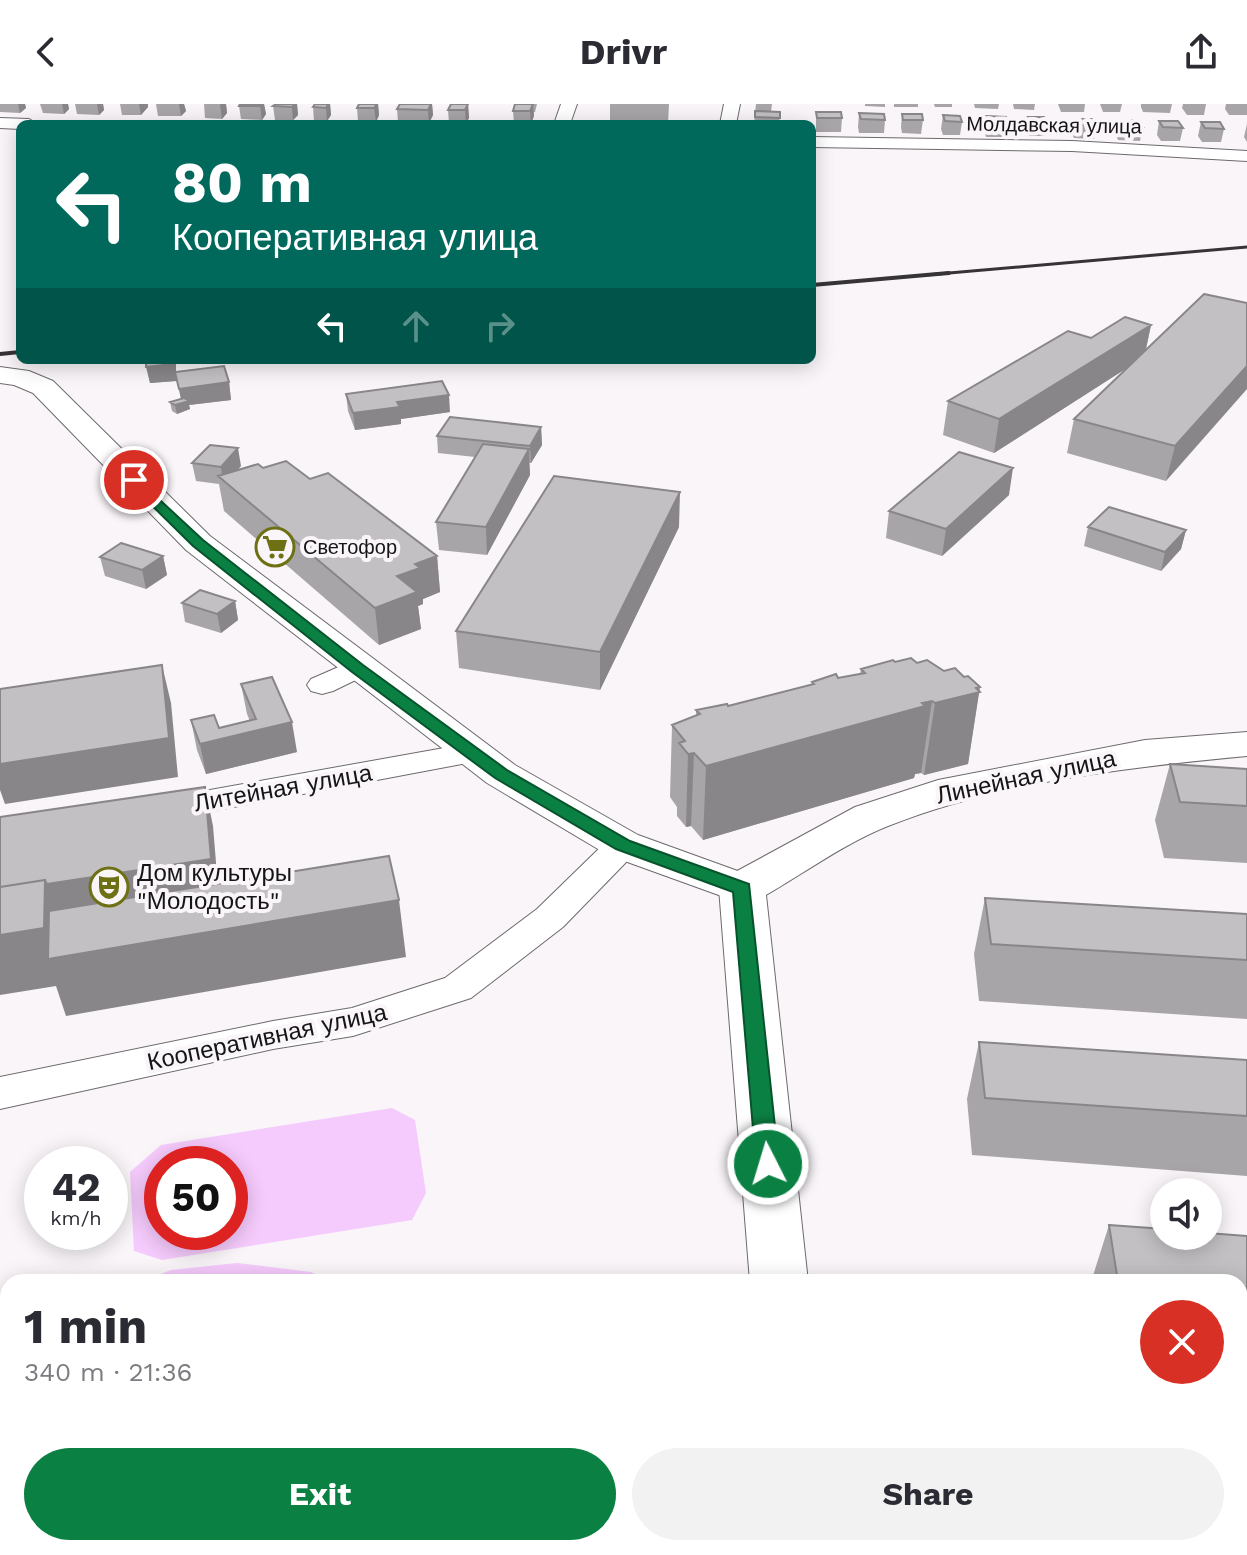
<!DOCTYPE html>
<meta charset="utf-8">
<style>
body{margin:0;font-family:"Work Sans",sans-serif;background:#f2f2f3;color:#2b2b33;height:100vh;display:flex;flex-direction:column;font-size:30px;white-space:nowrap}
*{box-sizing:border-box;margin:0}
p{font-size:26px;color:#7c7c81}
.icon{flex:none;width:44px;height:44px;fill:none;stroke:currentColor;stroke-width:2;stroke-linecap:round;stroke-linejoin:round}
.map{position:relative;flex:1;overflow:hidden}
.drawer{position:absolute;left:0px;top:1170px;width:1248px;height:282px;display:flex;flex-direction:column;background:#fff;border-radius:24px 24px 0 0;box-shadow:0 4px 20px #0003}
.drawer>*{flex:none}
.banner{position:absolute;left:16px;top:16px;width:800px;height:244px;border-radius:12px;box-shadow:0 4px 20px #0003;background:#00695c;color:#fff;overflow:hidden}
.tools{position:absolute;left:1150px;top:1074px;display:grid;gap:16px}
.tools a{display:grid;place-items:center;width:72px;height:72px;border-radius:50%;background:#fff;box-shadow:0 4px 20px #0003;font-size:40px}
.speed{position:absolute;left:24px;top:1042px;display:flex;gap:16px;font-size:40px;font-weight:700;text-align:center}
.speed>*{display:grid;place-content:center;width:104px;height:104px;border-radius:50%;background:#fff;box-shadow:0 4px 20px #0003;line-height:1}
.speed small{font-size:20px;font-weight:400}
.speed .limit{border:12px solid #d22;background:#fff;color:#111}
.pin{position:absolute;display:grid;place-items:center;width:68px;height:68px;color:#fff;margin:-34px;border:4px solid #fff;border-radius:50%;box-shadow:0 2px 8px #0007}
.me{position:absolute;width:88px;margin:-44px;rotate:355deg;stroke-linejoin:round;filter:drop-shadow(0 0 6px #0008)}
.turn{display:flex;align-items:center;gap:28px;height:168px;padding:0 24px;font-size:36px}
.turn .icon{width:104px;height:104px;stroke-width:2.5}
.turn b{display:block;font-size:56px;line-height:68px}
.lanes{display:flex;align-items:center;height:76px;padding:0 24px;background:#0003;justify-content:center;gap:40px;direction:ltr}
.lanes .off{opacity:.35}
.round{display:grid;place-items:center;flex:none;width:84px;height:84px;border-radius:42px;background:#f2f2f3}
.summary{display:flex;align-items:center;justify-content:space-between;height:136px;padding:0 24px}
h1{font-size:48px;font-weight:700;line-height:60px}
.cta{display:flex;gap:16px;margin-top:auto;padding:16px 24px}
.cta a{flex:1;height:92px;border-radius:48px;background:#0b8043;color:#fff;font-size:32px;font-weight:700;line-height:92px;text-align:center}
.cta a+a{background:#f2f2f3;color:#2b2b33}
header{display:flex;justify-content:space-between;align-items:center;height:104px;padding:0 24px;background:#fff;font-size:36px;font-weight:700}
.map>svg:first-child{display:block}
.green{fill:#f5cafc;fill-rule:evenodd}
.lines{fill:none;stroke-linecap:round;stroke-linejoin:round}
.minor-casing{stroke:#6d6a6e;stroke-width:2}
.tertiary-casing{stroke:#6d6a6e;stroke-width:2}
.secondary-casing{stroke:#6d6a6e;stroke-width:2}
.minor{fill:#fff;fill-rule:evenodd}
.tertiary{fill:#fff;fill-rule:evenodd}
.secondary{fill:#fff;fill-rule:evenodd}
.rail-far1{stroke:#363436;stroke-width:3}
.rail{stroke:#363436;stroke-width:4}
.wall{fill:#a8a5a9}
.shaded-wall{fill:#888689}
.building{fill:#c3c0c4;stroke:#888689;stroke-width:2}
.route{fill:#0b8043;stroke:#07532c;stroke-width:2}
.labels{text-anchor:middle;stroke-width:8;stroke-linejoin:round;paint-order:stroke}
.far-street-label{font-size:20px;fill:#161516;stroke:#f9f5f9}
.far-poi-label{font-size:20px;fill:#161516;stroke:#f9f5f9;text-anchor:start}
.street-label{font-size:24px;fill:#161516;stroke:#f9f5f9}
.poi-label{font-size:24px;fill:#161516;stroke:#f9f5f9;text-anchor:start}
</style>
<header><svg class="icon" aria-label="back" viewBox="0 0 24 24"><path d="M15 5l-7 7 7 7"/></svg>Drivr<svg class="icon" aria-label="share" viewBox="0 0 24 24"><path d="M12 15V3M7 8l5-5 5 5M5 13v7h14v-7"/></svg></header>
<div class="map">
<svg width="1247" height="1451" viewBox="0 0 1247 1451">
<rect width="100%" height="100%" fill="#f9f5f9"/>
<path class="green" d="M392,1004l23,12 11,73 -14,27 -250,40 -28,-9 -4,-79 31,-27zM162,1060h68v68h-68z
M237,1159l74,9 18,10h-189l31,-12z
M8,1275v169h409v7h-417v-167z"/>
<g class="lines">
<defs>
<path id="minor" d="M561,0h16l-7,20h-16z
M724,0h16l-4,20h-16z
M0,14l29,1 8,5h-17v5l-20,-1z
M812,33l260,4 175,10v10l-175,-10 -260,-4z
M357,555l11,3 4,6 -4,6 -35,17 -11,3 -11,-3 -4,-6 4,-6z
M472,639l11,3 5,7 -5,7 -318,60 -12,-4 -5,-7 5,-7 12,-4z
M623,730l12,3 5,8 -5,8 -72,74 -92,71 -118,38 -80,13 -273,60v-32l273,-56 79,-13 93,-30 92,-69 74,-72z"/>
<path id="tertiary" d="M0,263l29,4 24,10 157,155 305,229 123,70 119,43 7,10 -7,10 -15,5 -15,-5 -119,-43 -121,-72 -301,-233 -153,-157 -19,-8 -14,-2z"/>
<path id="secondary" d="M1247,628v24c-117,11 -249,26 -359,70 -41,16 -84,47 -122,69l42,387h-58l-31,-394 7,-11 129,-70 83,-27 207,-40z
M771,1444h68l1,7h-68z"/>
</defs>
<use href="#minor" class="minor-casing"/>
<use href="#tertiary" class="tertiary-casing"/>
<use href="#secondary" class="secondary-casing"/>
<use href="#minor" class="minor"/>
<use href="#tertiary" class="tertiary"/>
<use href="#secondary" class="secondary"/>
<path class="rail-far1" d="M926,171l321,-28"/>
<path class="rail" d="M812,181l137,-12
M0,250l20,-2"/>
</g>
<path class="wall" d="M0,0h25l1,4 -6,5 -20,-1z
M40,0h28l1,5 -5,5 -21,-1z
M75,0h28l1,6 -5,5 -22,-1z
M120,0h28v3l-7,8h-19z
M156,0h28l2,7 -5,5h-23z
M204,0h22l1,9 -5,6 -17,-1z
M240,0h24l2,10 -4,6 -21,-1 -2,-13z
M297,0l1,11 -5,5h-18l-2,-14z
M330,0l1,11 -4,6h-13l-1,-14z
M378,0l1,11 -3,7 -18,-1 -1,-13z
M432,0l1,11 -4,8 -31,-1 -1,-13z
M468,0l1,14 -3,5h-17l-1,-13z
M515,0h22l-2,8h-1l-3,12h-17l-1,-13z
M610,0h59l-1,20h-58z
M756,0h16l-1,8h9l-1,12h-25z
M865,0h20v3l-20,-1z
M894,0h24v3h-24z
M934,0h18v3h-17z
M974,0h25l-1,5 -23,-1z
M1013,0h22l-1,6 -20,-1z
M1058,0h27l-1,8h-23z
M1100,0h22l-2,8h-17z
M1141,0h31l-2,9 -27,-1 -2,-5z
M1183,0h23l-2,11h-17l-5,-7z
M1226,0h21v11h-18l-4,-6z
M816,8l26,6 -1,14h-25z
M859,9l26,7 -1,13h-25l-1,-6z
M902,10l21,6 -2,14 -19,-1 -1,-6z
M943,11l19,7 -2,13h-17l-2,-6z
M986,12l23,7 -2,14h-21l-2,-7z
M1028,13l19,6 -2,13h-16l-3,-6z
M1073,15l23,6 -2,14 -20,-1 -3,-6z
M1117,16l26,7 -3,14 -22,-1 -3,-7z
M1159,17l24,7 -3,13h-19l-4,-6z
M1201,18l23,7 -3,13h-19l-4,-6z
M1247,20v18l-3,-5z
M1247,199l-81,178 -99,-28 7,-34 53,-51 -133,85 -51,-18 5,-34 143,-63 60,-13 -5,25z
M146,256h30v12l53,10 2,18 -42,5 1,4 -13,5 -5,-3 -2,-9 11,-3 -5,-22v4l-26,2z
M346,290l104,18 -49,7v5l-46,6 -7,-19z
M541,323l1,18 -11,18h-2l1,12 -43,80 -48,-5 -3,-28 39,-65 -37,-4 -1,-17z
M192,359l49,3 -5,5 27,-3 47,11 127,77 3,36 -17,7v5l-5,2 3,23 -42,16 -155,-134 -5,-27 -23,-3z
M1009,391l-67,61 -56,-18 3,-27z
M679,423l-79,163 -141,-22 -3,-37z
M1088,423l98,3 -5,19 -20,22 -77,-25z
M163,452l4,19 -21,14 -41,-13 -5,-19z
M235,497l3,19 -17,13 -36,-11 -3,-19z
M895,558l22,1 27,8 35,20 -11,73 -44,11 -3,-2 -6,1 -1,4 -211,62 -12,-14 -5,1 -9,-11v-9l-7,-10 2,-72 24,-10v-5l32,-4 84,-21v-3l48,-8 1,-5z
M241,580l56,68 -91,22 -9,-24 -6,-30 28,8 31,-7 -3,-7z
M1170,660l77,5v94l-83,-5 -9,-38z
M985,794l262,16v105l-268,-18 -5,-47z
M979,938l268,18v116l-275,-21 -5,-56z
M1109,1121l138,11v129h-7v-83h-149z"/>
<path class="shaded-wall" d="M18,0h7l1,4 -6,5z
M62,0h6l1,5 -5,5z
M97,0h6l1,6 -5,5z
M139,0h9v3l-7,8z
M179,0h5l2,7 -5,5z
M221,0h5l1,9 -5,6 -2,-14z
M262,0h2l2,10 -4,6 -2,-14z
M295,0h2l1,11 -5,5 -1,-13z
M328,0h2l1,11 -4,6 -1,-13z
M377,0h1l1,11 -3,7 -2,-14z
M431,0h1l1,11 -4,8 -1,-13z
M468,0l1,14 -3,5 -1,-13z
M533,0l1,12 -3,8 -1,-13z
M1151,221l-7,32 -150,96 5,-34z
M173,256h3v21l-26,2 -4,-16z
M1247,262v23l-81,92 9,-35z
M229,278l2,18 -42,5 1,4 -13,5 -2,-9 7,-2 -3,-14z
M449,291l1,17 -49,7v5l-46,6 -2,-17 44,-11z
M541,323l1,18 -11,18 -1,-17z
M238,344l3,18 -15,17 -3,-2 -2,-14z
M529,345l1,26 -43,80 -1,-28z
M1013,364l-4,27 -67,61 4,-27z
M680,388l-1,35 -79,163v-38z
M1186,426l-5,19 -20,22 4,-19z
M163,452l4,19 -21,14 -4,-19z
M437,452l3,36 -17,7v5l-5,2 3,23 -42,16 -4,-37 22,-32 18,-12z
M235,497l3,19 -17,13 -4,-19z
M162,561l9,38 7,74 -173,27 -5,-14v-26z
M980,583l-12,77 -44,11 11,-72z
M932,597l-11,72 -6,1 -1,4 -211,62 3,-74z
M292,618l5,30 -91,22 -6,-30z
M694,649l-3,73 -5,1 2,-73z
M205,683l8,39 6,73 180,1 7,57 -340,59 -10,-30 -56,9v-60l45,-55z"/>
<path class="building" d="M240,0h22l-2,2h-21z
M276,0h19l-3,3 -19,-1z
M315,0h13l-2,4 -13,-1z
M359,0h18l-3,4h-17z
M400,0h31l-3,6 -31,-1z
M451,0h17l-3,6h-17z
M515,0h18l-3,7h-17z
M755,7l25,1v6l-25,-1z
M816,8h25l1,6h-25z
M859,9l25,1 1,6 -24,-1z
M902,10h20l1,6h-20z
M943,11l17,1 2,6 -17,-1z
M986,12l20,1 3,6h-21z
M1028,13h16l3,6h-16z
M1073,15h19l4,6h-19z
M1117,16h22l4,7 -23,-1z
M1159,17h19l5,7 -20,-1z
M1201,18h19l4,7 -19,-1z
M1204,190l43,9v63l-72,80 -101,-27z
M1125,213l26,8 -152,94 -51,-18 120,-70 23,7z
M146,256h27v4l-27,3z
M224,262l5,16 -50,7 -4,-17z
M442,277l7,14 -52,7 3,5 -47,6 -7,-19z
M184,294l5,3 -14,4 -5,-3z
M450,313l91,10 -11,19 -93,-10z
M483,340l46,5 -43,78 -50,-5z
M210,341l28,3 -17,19 -29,-4z
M959,348l54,16 -67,61 -57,-18z
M286,357l24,18 18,-6 109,83 -22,8 5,4 -23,8 20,16 -42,16 -157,-132 40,-12 5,4z
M554,372l126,16 -80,160 -144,-21z
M1109,403l77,23 -21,22 -77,-25z
M121,439l42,13 -21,14 -42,-13z
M200,486l35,11 -18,13 -35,-11z
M911,554l6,5 10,-3 17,11 11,-3 9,9 4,-1 12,11 -4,1 4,4 -45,11 -3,-2 -10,2 3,3 -219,60 -12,-13 -6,1 -9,-11 6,-2 -13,-16 28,-11 -4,-4 31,-6 1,2 86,-22 -2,-2 24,-8 2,4 27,-5 -4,-4 32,-9 2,2z
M162,561l7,73 -169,26v-75z
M272,573l20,45 -92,22 -9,-24 23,-5 5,13 37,-9 -15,-35z
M1170,660l77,5v37l-67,-4z
M205,683l6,72 -164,25 -2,-4 -45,7v-70z
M389,752l10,44 -351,59 1,-48z
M45,776l-1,48 -44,7v-48z
M985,794l262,16v46l-256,-16z
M979,938l268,18v56l-262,-18z
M1109,1121l55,4v7h44v-3l39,3v71l-7,-1v-24h-122z"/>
<path class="route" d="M134,372l69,64 160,125 144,105 123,71 119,43 30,280 -3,7 -8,2 -8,-2 -4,-7 -23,-272 -117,-43 -121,-71 -143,-106 -159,-126 -64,-63 -2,-3z"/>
<defs>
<symbol id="supermarket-ring" viewBox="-11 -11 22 22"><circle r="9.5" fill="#f9f5f9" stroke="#6e7014" stroke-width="1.5"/><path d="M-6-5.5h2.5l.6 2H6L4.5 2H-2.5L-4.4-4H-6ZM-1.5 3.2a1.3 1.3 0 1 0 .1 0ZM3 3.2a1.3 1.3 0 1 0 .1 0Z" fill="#6e7014"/></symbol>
<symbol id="theatre-ring" viewBox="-11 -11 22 22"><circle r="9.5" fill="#f9f5f9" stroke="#6e7014" stroke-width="1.5"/><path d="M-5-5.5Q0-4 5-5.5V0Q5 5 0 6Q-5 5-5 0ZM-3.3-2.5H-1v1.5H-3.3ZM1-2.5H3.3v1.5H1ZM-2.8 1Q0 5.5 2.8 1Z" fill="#6e7014"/></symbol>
</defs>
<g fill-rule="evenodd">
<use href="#supermarket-ring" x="253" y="421" width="44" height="44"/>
<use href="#theatre-ring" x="87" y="761" width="44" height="44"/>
</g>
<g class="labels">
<g class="far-street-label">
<text transform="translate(1054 21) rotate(1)" y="7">Молдавская улица</text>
</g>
<g class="far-poi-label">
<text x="303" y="450">Светофор</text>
</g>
<g class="street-label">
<text transform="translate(1026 673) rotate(-12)" y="8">Линейная улица</text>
<text transform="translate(283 684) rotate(-10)" y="8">Литейная улица</text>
<text transform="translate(267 933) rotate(-12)" y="8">Кооперативная улица</text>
</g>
<g class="poi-label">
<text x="137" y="777">Дом культуры<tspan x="137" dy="28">"Молодость"</tspan></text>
</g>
</g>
</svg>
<div class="tools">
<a><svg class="icon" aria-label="sound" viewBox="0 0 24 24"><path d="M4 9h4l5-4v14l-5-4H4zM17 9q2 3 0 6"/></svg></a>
</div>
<div class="speed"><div>42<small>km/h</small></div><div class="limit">50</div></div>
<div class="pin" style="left:134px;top:376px;background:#d93025"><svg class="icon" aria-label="arrive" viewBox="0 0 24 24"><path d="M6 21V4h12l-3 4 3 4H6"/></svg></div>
<svg class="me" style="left:768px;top:1060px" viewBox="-20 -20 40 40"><circle r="17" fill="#0b8043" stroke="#fff" stroke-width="3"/><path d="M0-11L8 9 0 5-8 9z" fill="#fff"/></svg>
<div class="banner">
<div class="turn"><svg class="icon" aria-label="left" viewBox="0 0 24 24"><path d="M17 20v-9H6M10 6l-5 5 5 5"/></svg><div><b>80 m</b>Кооперативная улица</div></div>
<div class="lanes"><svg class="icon" aria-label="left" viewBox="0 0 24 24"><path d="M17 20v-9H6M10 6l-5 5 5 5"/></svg><svg class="icon off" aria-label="ahead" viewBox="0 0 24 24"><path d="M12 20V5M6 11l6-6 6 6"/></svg><svg class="icon off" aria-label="right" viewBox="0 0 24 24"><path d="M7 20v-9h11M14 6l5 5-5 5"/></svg></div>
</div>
<section class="drawer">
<div class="summary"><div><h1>1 min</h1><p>340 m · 21:36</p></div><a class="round" style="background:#d93025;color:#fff"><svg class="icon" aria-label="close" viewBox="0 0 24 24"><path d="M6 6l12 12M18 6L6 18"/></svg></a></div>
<div class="cta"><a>Exit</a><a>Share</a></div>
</section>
</div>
